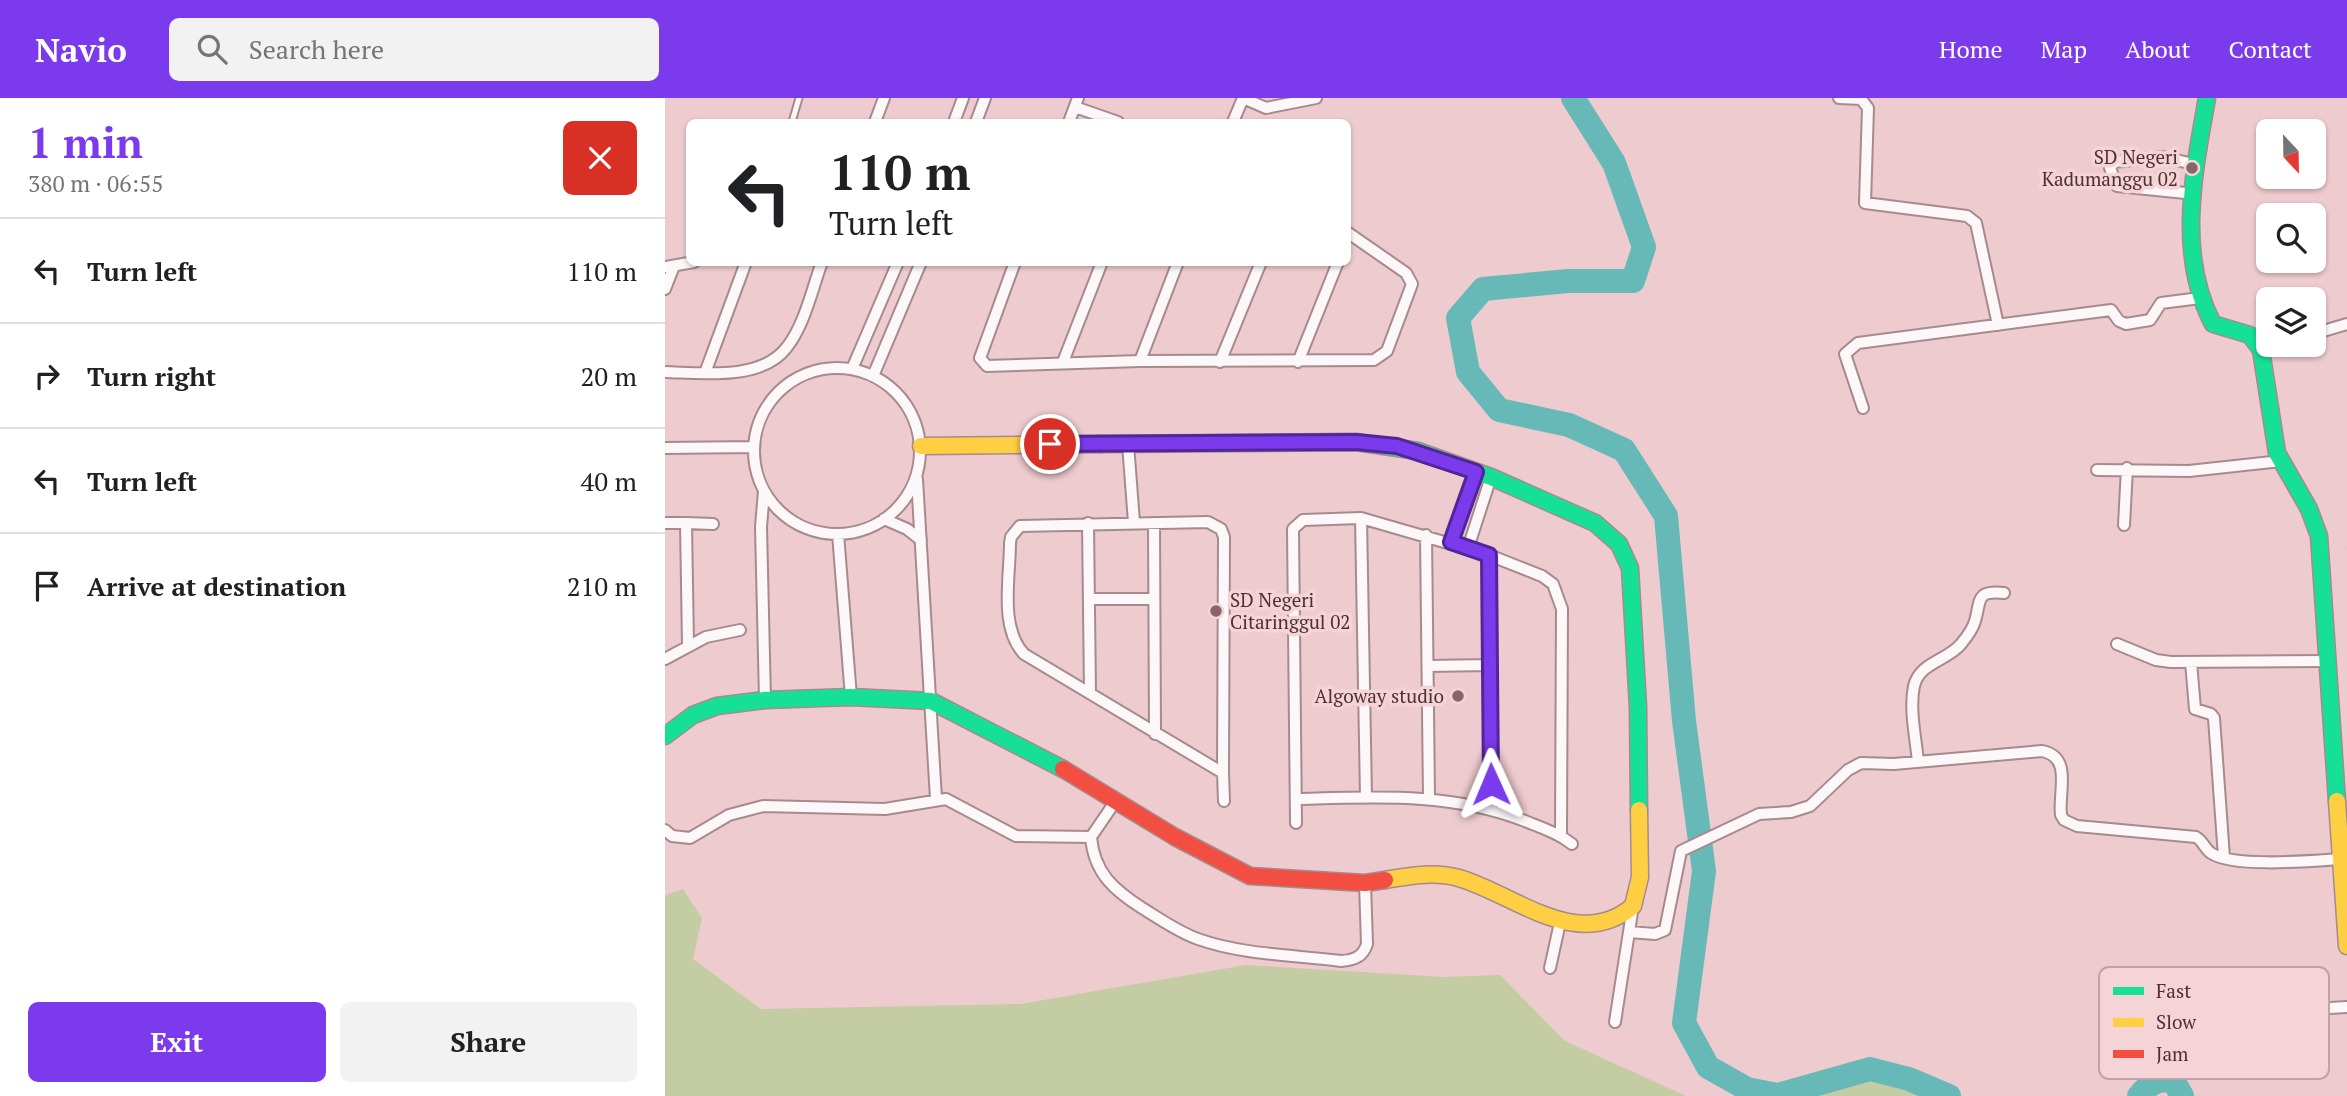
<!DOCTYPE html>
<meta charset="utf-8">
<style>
body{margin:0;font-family:"PT Serif",serif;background:#f2f2f2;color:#202124;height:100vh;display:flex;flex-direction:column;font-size:26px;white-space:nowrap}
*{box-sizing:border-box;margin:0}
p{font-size:23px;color:#757577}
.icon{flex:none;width:38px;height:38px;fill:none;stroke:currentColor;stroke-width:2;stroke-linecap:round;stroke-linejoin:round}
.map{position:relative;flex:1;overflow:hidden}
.side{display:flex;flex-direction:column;background:#fff;width:665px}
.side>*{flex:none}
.guide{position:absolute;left:21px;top:21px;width:665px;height:147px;border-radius:10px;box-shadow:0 2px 5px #0004;background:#fff;color:#202124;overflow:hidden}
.needle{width:46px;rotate:158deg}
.buttons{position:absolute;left:1591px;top:21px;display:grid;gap:14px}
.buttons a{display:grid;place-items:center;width:70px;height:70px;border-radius:10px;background:#fff;box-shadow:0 2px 5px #0004;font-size:35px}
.pin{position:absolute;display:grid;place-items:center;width:60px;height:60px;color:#fff;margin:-30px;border:4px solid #fff;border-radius:50%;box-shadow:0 2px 7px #0007}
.me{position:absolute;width:77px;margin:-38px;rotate:359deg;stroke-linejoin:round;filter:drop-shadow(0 0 5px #0008)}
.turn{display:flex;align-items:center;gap:24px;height:147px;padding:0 28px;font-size:32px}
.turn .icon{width:91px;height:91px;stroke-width:2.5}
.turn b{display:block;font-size:49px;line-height:60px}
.round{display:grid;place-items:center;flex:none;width:74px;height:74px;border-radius:10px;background:#f2f2f2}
.summary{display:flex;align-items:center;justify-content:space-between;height:119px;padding:0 28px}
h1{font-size:42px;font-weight:800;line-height:52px;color:#7c3aed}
.button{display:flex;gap:14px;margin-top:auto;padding:14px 28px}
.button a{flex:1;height:80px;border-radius:10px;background:#7c3aed;color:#fff;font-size:28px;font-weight:800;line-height:80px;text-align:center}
.button a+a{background:#f2f2f2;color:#202124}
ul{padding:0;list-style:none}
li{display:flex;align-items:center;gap:21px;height:105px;padding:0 28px;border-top:2px solid #e0e0e0}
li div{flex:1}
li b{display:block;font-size:26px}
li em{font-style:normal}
header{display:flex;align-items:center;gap:42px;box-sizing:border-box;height:98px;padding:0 35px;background:#7c3aed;color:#fff}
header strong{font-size:33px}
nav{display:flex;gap:38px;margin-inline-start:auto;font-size:24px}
.search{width:490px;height:63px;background:#f2f2f2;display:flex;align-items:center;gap:18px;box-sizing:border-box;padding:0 24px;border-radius:10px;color:#757577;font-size:26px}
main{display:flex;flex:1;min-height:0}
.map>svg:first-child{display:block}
.green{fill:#c4cca4}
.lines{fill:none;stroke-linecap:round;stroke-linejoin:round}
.river{stroke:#66b9b7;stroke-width:24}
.lane-casing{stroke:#a68a8e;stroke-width:9}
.street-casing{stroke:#a68a8e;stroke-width:14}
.fast-casing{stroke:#a68a8e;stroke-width:19}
.slow-casing{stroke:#a68a8e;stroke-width:19}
.jam-casing{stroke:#a68a8e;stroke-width:19}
.path{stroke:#daced0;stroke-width:2.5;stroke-dasharray:5 5;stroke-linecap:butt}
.lane{stroke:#fcf7f8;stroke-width:5}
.street{stroke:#fcf7f8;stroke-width:10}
.fast{stroke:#16e098;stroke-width:16}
.slow{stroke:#ffcf43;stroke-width:16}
.jam{stroke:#f24e42;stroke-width:16}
.route-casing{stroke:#51269a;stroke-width:18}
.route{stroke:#7c3aed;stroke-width:12}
.poi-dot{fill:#866669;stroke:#f4d4d6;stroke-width:2.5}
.labels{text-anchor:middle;stroke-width:7;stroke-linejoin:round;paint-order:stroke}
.poi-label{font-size:19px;fill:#4e2f32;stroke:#f4d4d6;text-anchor:end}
.key{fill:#f4d4d6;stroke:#c2a2a5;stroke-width:2}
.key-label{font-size:19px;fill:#4e2f32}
</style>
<header>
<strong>Navio</strong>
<div class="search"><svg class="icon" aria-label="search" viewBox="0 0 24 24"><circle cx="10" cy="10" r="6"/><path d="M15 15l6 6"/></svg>Search here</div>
<nav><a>Home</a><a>Map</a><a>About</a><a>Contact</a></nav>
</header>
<main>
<section class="side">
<div class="summary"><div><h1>1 min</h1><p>380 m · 06:55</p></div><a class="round" style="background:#d93025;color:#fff"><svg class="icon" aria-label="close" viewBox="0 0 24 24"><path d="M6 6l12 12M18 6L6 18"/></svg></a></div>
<ul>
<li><svg class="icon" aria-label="left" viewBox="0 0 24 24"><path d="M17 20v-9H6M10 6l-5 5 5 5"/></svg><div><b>Turn left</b></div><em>110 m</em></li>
<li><svg class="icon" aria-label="right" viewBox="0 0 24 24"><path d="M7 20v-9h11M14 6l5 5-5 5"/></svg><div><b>Turn right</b></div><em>20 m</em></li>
<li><svg class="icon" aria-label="left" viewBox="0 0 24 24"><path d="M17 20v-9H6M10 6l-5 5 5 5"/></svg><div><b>Turn left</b></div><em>40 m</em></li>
<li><svg class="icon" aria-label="arrive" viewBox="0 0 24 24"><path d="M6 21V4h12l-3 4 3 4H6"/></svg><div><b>Arrive at destination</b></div><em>210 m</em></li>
</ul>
<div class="button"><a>Exit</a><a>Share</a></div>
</section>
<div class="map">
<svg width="1682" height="998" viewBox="0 0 1682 998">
<rect width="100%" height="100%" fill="#eecbcf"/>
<path class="green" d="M18,791l19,29 -9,41 68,50 259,-5 226,-39 198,12 56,-2 65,66 121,55h-1021v-201z
M1205,971l39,10 40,17h-173z"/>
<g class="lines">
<path class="river" d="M908,0l41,65 30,84 -11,34h-65l-85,8 -25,29 10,54 31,38 70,15 55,25 42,66 18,205 20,150 -20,152 24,44 39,22 31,6 92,-26 39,10 40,17
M1474,998c11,-13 17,-16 34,-16l9,16"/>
<defs>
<path id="lane" d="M127,24l7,-24"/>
<path id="street" d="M578,0l23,10 50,-10
M1174,0l22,1 7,9 -3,95 102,13 9,7 22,102
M410,9l43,15
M210,24l9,-24
M289,24l9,-24
M311,24l9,-24
M404,24l9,-24
M568,24l10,-24
M1530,96l-78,-8 -7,-18 4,-6 49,-5 35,8
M350,164l-35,96 7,8 153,-5 234,-1 13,-9 25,-67 -6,-11 -59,-41
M0,169l29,-5
M0,191l9,-23
M1648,236l34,-10
M1596,252l17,-5
M475,263l38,-99
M398,264l39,-100
M555,264l41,-100
M633,264l40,-100
M89 353a83 83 0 1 1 166 0a83 83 0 1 1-166 0Z
M187,271l46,-107
M0,274c37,1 97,9 122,-25 18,-23 25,-58 35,-85
M40,275l41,-111
M208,278l48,-114
M1198,310l-18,-54 13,-11 253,-33 8,11 7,3 24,-4 11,-17 39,-5
M463,346l6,78
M0,350l89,-1
M1432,372l92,1 92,-10
M252,381l19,320
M99,393l-3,36 4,173
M696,420l5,280
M219,421l23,10 14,11
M0,425h21l2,122
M21,425l27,1
M423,425l2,170
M489,425l1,211
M1459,427l3,-57
M173,436l13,163
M761,437l3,262
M786,444l25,-70
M803,450l23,-71
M824,457l2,253
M424,501h65
M1452,546l39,16 15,2 155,-1
M0,561l41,-22 34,-7
M1526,564l4,47 16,5 3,4 10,139
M763,568l62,-1
M1253,664c-2,-23 -9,-53 -4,-76 6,-24 33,-25 47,-42 5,-6 12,-16 14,-23 6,-20 0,-31 29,-28
M558,675l1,-236 -3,-8 -13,-7 -188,4 -9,11 -1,6c0,35 -11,84 14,111l199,119 1,28
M632,701c78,-2 154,-7 228,22 17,7 33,12 47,23
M450,704l-24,35c3,36 23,53 51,71 18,11 36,24 56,31 45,16 97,16 143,22 13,-1 22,-4 26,-17l-2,-61
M631,725l-3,-294 10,-9 58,-2 128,37 53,21 11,8 9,25 -1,226
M0,732l7,6 18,2 39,-23 34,-9 122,3 61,-10 70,37 75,1
M964,834l26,2 10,-4 16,-79 78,-37 32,-2 19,-6 38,-36 13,-7 33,1 148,-13c31,6 16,41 19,64l3,5 13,6 119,11c7,4 9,12 15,16 22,15 100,8 128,6
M885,870l11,-50
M1560,916l122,-7
M950,924l18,-116"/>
<path id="fast" d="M1542,0c-13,74 -31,156 6,226l37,11 11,15 16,103 32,56 10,27 18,265
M435,346l256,-2 62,9 73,26 104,46 24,21 11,24 8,139 1,103
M0,638l28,-21 24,-9 48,-6 86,-3 80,4 132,68"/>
<path id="slow" d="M256,348l179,-2
M1672,703l10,145
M720,782c24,-4 49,-9 74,-2 55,16 119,75 174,28l7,-29 -1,-67"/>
<path id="jam" d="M398,671l112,68 75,39 115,7 20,-3"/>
</defs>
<use href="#lane" class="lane-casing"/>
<use href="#street" class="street-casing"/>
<use href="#fast" class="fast-casing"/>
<use href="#slow" class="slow-casing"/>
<use href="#jam" class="jam-casing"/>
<path class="path" d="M1669,451l13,-1"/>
<use href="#lane" class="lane"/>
<use href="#street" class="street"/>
<use href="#fast" class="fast"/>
<use href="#slow" class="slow"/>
<use href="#jam" class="jam"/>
</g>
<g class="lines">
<defs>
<path id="route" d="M385,346l306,-2 41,4 79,26 -25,70 38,13 2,229"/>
</defs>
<use href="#route" class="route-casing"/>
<use href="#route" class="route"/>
</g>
<g class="poi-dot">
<circle cx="1527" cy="70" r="7"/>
<circle cx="551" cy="513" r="7"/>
<circle cx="793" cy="598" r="7"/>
</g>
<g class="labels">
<g class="poi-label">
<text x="1513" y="66">SD Negeri<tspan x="1513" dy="22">Kadumanggu 02</tspan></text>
<text x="565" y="509" text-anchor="start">SD Negeri<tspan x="565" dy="22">Citaringgul 02</tspan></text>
<text x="779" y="605">Algoway studio</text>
</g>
</g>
<rect x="1434" y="869" width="230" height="112" rx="10" class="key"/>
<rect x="1448" y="889" width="31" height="8" fill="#16e098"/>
<rect x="1448" y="920" width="31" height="9" fill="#ffcf43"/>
<rect x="1448" y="952" width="31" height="8" fill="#f24e42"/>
<g class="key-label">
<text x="1491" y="900">Fast</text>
<text x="1491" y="931">Slow</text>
<text x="1491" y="963">Jam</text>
</g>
</svg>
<div class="buttons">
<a><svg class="needle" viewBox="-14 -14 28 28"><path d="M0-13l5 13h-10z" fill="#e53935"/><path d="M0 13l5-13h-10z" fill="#757577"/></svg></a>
<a><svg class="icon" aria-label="search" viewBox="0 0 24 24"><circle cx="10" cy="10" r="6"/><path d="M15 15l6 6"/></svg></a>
<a><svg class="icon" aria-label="layers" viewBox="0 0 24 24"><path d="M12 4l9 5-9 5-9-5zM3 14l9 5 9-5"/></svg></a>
</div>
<div class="pin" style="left:385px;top:346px;background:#d93025"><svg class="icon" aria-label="arrive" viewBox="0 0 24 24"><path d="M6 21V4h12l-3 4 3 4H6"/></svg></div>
<svg class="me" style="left:826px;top:686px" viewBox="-20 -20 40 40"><path d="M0-17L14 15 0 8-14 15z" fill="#7c3aed" stroke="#fff" stroke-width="4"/></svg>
<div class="guide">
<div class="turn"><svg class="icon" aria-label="left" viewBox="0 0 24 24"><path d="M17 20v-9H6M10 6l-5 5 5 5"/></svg><div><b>110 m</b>Turn left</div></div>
</div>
</div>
</main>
